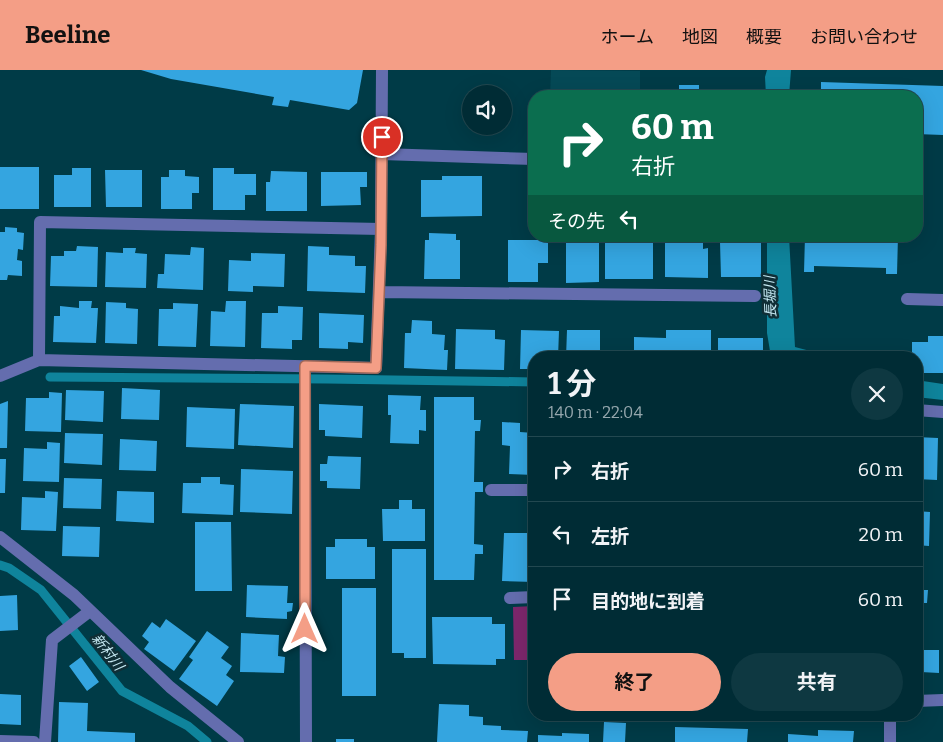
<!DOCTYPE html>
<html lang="ja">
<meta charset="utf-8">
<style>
body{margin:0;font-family:Bitter,"Noto Sans JP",serif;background:#0e3841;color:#f1f3f6;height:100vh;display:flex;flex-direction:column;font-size:19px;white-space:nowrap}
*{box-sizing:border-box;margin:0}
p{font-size:16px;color:#95a7ad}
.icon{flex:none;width:28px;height:28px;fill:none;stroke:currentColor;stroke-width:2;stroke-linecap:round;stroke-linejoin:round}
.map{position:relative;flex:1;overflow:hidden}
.drawer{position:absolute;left:528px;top:281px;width:395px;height:370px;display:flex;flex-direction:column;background:#002c35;border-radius:20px;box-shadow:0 5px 20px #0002,0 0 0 1px #224850}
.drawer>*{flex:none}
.guide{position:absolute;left:528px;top:20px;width:395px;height:152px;border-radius:20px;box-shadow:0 5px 20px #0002,0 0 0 1px #224850;background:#0b6e4f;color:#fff;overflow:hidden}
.fabs{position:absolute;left:462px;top:15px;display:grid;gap:10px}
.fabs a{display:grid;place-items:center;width:50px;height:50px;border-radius:50%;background:#002c35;box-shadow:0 5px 20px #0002,0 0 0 1px #224850;font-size:25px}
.pin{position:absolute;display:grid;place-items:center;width:42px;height:42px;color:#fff;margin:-21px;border:2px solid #fff;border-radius:50%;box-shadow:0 1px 5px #0007}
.me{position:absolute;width:55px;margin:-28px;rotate:0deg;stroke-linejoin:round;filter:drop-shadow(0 0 4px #0008)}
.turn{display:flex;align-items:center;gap:18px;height:105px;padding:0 20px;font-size:22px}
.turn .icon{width:65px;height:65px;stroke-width:2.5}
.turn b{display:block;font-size:35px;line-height:42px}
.then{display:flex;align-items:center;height:48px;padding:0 20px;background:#0003;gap:10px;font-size:19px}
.round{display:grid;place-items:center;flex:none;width:52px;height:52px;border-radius:26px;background:#0e3841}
.head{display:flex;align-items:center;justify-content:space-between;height:85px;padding:0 20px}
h1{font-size:30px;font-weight:700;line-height:38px}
.cta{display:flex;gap:10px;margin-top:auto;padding:10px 20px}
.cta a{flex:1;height:58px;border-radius:30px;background:#f49e86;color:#111;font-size:20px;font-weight:700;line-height:58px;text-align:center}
.cta a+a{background:#0e3841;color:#f1f3f6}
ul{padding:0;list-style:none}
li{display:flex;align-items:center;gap:15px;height:65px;padding:0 20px;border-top:1px solid #224850}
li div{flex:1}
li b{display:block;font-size:19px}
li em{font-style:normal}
header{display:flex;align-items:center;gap:30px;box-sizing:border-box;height:70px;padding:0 25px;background:#f49e86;color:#111}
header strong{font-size:24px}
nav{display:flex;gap:28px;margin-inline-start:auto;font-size:18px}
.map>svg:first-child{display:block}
.built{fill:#054956}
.green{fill:#7d276c}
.water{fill:#0f849c}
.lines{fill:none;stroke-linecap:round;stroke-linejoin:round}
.stream{stroke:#0f849c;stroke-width:9}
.building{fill:#34a5e0}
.minor{stroke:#646dae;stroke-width:12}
.route-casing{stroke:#9f6757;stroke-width:12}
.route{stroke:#f49e86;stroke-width:9}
.labels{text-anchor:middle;stroke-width:5;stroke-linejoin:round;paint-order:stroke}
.water-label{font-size:14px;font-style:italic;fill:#c6e9f3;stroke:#102e36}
</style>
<header>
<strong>Beeline</strong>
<nav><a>ホーム</a><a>地図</a><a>概要</a><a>お問い合わせ</a></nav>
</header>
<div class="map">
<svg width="943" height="672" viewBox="0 0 943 672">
<rect width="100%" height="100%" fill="#003b47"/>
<path class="built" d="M551,0l89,1v25h-90z"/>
<path class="green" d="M534,536v54h-20l-1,-53z"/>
<path class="water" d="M767,0h24l-2,26h-23l-1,-19z
M767,166h22l6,111 38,10h-62l-4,-24z
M916,310l27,4v16l-27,-3z"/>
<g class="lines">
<path class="stream" d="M50,307l277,2 207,3
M0,495l9,3 32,22 81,101 66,35 19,16"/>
</g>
<path class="building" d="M141,0h222l-6,33 -8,7 -59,-10 -2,7 -16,-2 2,-8 -103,-18z
M821,12l122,4v49l-27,-1v-38h-95z
M679,15h20v11h-25v-4h5z
M559,19l33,1v6h-33z
M0,97h39v42h-39z
M72,98h19v39h-37v-32h18z
M213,98h21v6h22v21h-11v15h-32z
M105,100h37v37h-36z
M169,100h16v6l14,1v16h-7v16h-31v-32h8z
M271,101l36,1v39h-41v-29h4z
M321,102h46v15h-7l1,18 -40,1z
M442,106h40v40l-61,1v-37h21z
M5,157l12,1v4l7,1 -1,17 -5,-1 -1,11 5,1v15l-14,-1 -1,5h-7v-48h5z
M429,163l27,1v6h4v39h-36l1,-39h4z
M671,166h15v5h17v8l5,-1v30l-43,-1v-36h6z
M744,166h17v41h-40l-1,-35h24z
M805,166h93l-1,38h-11v-6l-72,-2v6h-10z
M605,167l48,1v41h-48z
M508,170h40v23h-10v19h-30z
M566,172h33v40l-33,1z
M77,176l21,1 -1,40 -47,-1 1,-30h13v-5h12z
M308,176l21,1v8l26,1v10h11l-1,27 -58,-2z
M191,177l13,1 -1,42 -46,-2 1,-14h6l1,-20 25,1z
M123,178h13l-1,5 12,1 -1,34 -41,-1 1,-35 17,1z
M251,183l34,1 -1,33 -31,-1v6l-25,-1 1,-31 22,1z
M79,231h13l-1,7h7l-2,35 -43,-1 1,-26h6v-10l19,2z
M226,231h20l-1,46 -35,-1 1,-35 14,1z
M106,232l20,1v5l12,1 -1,35 -32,-1z
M173,233l25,1 -2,43 -38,-1 1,-37h14z
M278,236l25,1 -1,33h-10v9l-31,-1 1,-35h16z
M319,243l45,2 -1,28 -15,-1v7l-29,-1z
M412,250l20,1v13l13,1 -1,15h4l-1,20 -43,-2 1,-35h6z
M456,259l39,1v9l10,1 -1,30 -49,-1z
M521,260l38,1 -1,27h-24v11h-14z
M567,260h33v22h10v6h-44z
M666,260h45v28h-77v-21l32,1z
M928,266h15v37h-27v-15h-4v-16h16z
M718,268h45v20h-45z
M122,318l38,2 -1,30 -38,-1z
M66,320l38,1 -1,31 -38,-2z
M49,322l13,1 -1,39 -36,-1 1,-33h23z
M388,325l33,1 -1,14h6v21l-7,-1v14l-29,-1 1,-28h-3z
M434,327h40v23h7l-1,11h-5l-1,51h9v10h-8l-1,52 9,1v9h-8l-1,26h-40z
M8,331l-1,47h-7v-44z
M240,334l54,2 -1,42 -55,-3z
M319,334l44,2 -1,32 -37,-2v-6h-6z
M187,337l48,2 -1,40 -48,-2z
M502,352l18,1v9l14,1v42l-25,-1 1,-28 -8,-1z
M65,363l38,1 -1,31 -38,-2z
M916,367l22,1 -1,42 -21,-1z
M120,369l37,2 -1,30 -37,-1z
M47,372l13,1 -1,39 -36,-1 1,-33 23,1z
M328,386l33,1 -1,32 -33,-1v-7h-7v-17h7z
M0,389h6l-1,34h-5z
M241,399l52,2 -1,43 -52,-2z
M201,407h19v7l14,1 -1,30 -51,-2 1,-30h18z
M64,408l38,1 -1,30 -38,-1z
M45,421l13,1 -2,39 -35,-1 1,-33 23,1z
M117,421l37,1v31l-38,-2z
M399,430h13v9h13v32h-42l-1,-32h17z
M916,441l14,1 -1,34 -13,-1z
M195,452h36l1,69h-37z
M63,456l37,1 -1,30 -37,-1z
M504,463h30v49l-32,-1z
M335,469h32v8h8v32h-49v-32h9z
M392,479h34v109h-22v-5h-12z
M247,515l41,1 -1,17h6l-1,8 -5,1v7l-41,-2z
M342,518h34v108h-34z
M916,520h12l-1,13h-6l-1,10h-4z
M17,525l1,35 -18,1v-35z
M432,547h60v7h13v35h-9v6l-63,-1z
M166,549l30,22 -22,30 -30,-22 5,-7 -7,-6 10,-14 8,6z
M207,561l22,16 -8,11 11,8 -6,9 8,6 -17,25 -38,-27 14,-19 -4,-3z
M241,563l38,2 -1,21 7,1 -1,16 -44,-1z
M916,580h23v23l-18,-1 -1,9h-4z
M81,587l18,25 -12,9 -18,-25z
M0,624l21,1v30l-21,-1z
M59,632l29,1 -1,28 48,2v9h-77z
M439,634l30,1v11l14,1v8l18,1v4l27,1 -1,11h-90z
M604,652l22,1 -1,19h-22z
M675,657l73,2 -1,13h-72z
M818,660l36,1 -1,11h-65v-8l30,2z
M562,663l27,1v8h-51v-7l24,1z
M336,669h18v3h-18z"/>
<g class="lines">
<path class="minor" d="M382,84l152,5
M380,222l375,4
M907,229l36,1
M39,290l1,-138 341,7
M305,296l1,376
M0,306l39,-16 337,8 5,-139 1,-159
M916,340l27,2
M491,420h43
M0,467l74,58 96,92 68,55
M510,528l24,-1
M916,631l27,-1
M0,671l34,1
M45,672l7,-102 38,-29
M890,672v-27"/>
</g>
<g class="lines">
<defs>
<path id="route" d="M305,559v-263l71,2 5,-123 1,-108"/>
</defs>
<use href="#route" class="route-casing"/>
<use href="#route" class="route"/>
</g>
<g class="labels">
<g class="water-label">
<text transform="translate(770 227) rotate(-92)" y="5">長堀川</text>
<text transform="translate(108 582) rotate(52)" y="5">新村川</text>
</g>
</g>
</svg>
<div class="fabs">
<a><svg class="icon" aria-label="sound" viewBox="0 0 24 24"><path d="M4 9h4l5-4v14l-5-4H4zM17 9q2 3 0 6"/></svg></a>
</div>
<div class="pin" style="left:382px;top:67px;background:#d93025"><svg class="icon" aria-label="arrive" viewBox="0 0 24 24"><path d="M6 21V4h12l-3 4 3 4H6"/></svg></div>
<svg class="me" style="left:305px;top:559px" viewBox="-20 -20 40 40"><path d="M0-17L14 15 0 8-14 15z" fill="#f49e86" stroke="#fff" stroke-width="4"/></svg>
<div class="guide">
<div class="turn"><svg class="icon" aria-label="right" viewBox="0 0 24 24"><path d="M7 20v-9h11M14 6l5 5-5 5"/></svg><div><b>60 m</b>右折</div></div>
<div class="then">その先<svg class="icon" aria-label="left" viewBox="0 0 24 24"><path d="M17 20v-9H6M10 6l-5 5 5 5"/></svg></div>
</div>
<section class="drawer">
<div class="head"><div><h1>1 分</h1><p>140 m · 22:04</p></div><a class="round"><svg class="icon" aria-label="close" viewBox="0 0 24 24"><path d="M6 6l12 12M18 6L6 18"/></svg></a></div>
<ul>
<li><svg class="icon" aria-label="right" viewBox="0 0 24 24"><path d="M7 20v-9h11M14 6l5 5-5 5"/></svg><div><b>右折</b></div><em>60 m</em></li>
<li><svg class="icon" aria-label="left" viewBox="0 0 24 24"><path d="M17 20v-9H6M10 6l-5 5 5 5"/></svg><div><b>左折</b></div><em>20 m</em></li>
<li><svg class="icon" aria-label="arrive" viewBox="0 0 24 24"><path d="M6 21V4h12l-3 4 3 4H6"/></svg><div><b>目的地に到着</b></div><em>60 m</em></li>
</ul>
<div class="cta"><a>終了</a><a>共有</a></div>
</section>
</div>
